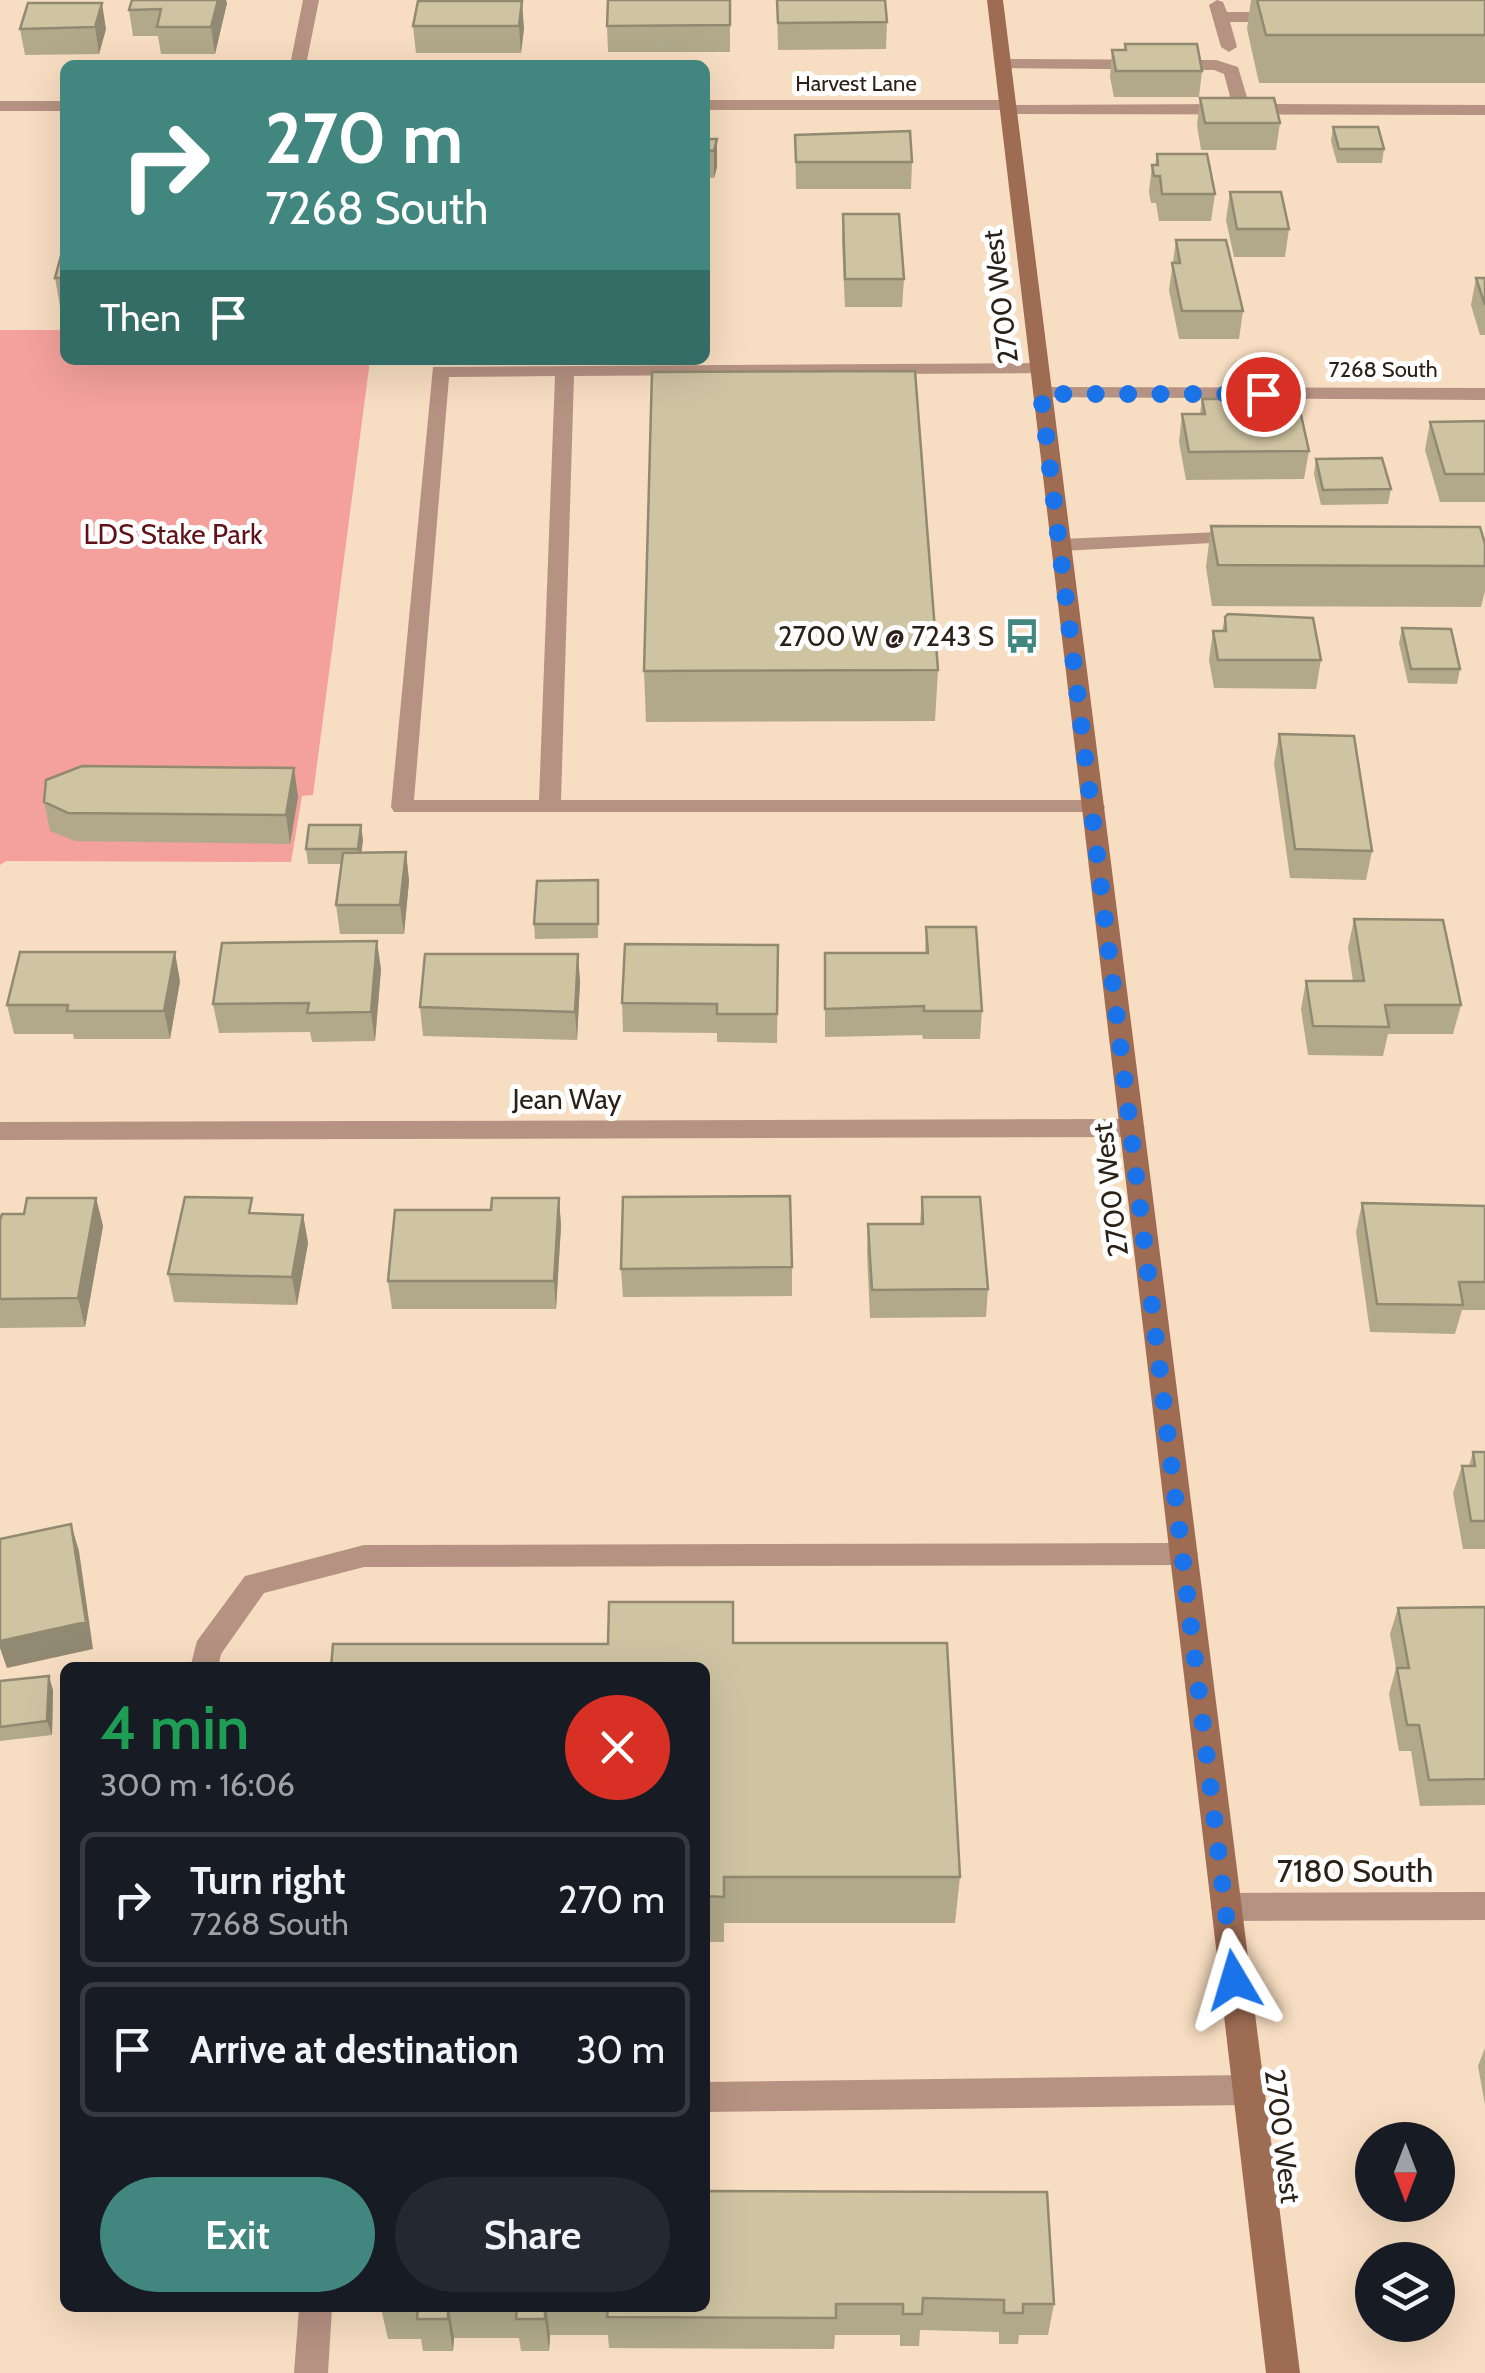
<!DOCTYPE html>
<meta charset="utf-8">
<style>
body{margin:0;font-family:Cabin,sans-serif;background:#242831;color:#f1f3f6;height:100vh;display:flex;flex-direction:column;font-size:38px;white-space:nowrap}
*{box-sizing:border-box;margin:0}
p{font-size:32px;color:#9ea1a6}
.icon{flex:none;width:55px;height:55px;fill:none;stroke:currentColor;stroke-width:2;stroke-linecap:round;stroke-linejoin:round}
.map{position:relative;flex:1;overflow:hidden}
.panel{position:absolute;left:60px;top:1662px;width:650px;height:650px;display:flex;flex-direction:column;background:#171b24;border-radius:15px;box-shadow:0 10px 40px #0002}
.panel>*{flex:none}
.top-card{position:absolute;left:60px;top:60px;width:650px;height:305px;border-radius:15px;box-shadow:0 10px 40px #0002;background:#418780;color:#fff;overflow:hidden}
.needle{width:65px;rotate:180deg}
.fabs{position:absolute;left:1355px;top:2122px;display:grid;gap:20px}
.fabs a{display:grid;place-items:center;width:100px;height:100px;border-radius:50%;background:#171b24;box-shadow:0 10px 40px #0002;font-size:50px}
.pin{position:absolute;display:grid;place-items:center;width:85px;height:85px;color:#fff;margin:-42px;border:5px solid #fff;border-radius:50%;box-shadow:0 2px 10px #0007}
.me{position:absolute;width:110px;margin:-55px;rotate:353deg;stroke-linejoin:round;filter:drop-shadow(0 0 8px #0008)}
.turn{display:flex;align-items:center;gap:35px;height:210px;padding:0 40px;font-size:45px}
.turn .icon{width:130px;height:130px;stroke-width:2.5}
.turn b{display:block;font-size:70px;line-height:85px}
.then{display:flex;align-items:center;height:95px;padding:0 40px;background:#0003;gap:20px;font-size:38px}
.round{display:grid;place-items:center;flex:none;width:105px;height:105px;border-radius:52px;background:#242831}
.overview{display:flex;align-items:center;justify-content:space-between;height:170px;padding:0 40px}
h1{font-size:60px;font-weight:600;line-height:75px;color:#1e9e55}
.cta{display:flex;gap:20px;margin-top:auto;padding:20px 40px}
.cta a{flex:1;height:115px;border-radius:60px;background:#418780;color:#fff;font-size:40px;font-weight:600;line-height:115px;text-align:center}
.cta a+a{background:#242831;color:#f1f3f6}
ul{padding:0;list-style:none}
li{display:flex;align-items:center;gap:30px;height:135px;margin:0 20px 15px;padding:0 20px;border:5px solid #363941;border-radius:15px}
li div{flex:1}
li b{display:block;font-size:38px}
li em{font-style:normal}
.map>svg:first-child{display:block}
.green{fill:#f4a09c}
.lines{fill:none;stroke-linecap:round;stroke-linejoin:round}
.service{fill:#b69282;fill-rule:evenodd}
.minor{fill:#b69282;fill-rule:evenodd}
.secondary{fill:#9e6b53;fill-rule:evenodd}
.wall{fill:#b2a98b}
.shaded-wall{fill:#918971}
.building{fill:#cfc4a2;stroke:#918971;stroke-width:2.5}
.route{stroke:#1a73e8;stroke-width:18;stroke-dasharray:0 32.4}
.labels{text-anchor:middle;stroke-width:10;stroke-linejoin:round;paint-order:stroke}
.far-street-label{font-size:22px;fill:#2b2117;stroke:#fff}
.street-label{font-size:28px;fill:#2b2117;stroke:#fff}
.park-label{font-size:28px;fill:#611217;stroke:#fff}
.poi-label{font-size:28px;fill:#2b2117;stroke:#fff;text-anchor:end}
.near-street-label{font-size:32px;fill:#2b2117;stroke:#fff}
</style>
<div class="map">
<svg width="1485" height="2373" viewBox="0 0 1485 2373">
<rect width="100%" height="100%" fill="#f7ddc1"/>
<path class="green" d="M0,330h65v30h305l-57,435 -11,1 -11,66 -285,-1 -6,4z"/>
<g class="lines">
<path class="service" d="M1217,0l6,2 4,10h53l8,5 -8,5h-50l7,25 -8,5 -8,-5 -12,-42z
M1003,59l213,1 22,7 11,37 236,1v10l-477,-1 -6,-1v-8l230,-1 -8,-30 -10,-4 -217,-2 -2,-4z
M1039,363l9,6 -2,4 -472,3 -13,424h533l8,2 3,5 -3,5h-708l-3,-5 42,-440zM555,376l-16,424h-125l35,-423z
M1242,531l7,2v8l-187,10 -10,-6 10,-6z
M1184,1543l10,3 4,8 -4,8 -10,3 -820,2 -100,26 -43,61 -3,14h-28l7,-27 48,-65 119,-31z
M1247,2075l11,4 5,11 -5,11 -11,4 -542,7v-30z
M299,2308h33l-4,65h-34z"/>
<path class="minor" d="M303,0h16l-13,65h-16z
M705,100h303l8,5 -8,5h-303z
M0,101h65v10h-65z
M1041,387l444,1v12l-451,-3v-8z
M1133,1119l12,9 -12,9 -1133,3v-18z
M1485,1892v28l-259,1 -11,-4 -4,-10 4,-10 11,-4z"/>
<path class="secondary" d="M987,0h16l297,2373h-34z"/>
</g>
<path class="wall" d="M730,0v52h-122l-1,-26z
M777,0l110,22 -1,27 -108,1z
M1251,0h234v83h-226l-12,-54z
M418,1l106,27 -3,25h-105l-3,-27z
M28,3l78,26 -7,25 -74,1 -5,-26z
M227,3l-12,51h-54l-3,-18h-25l-4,-26z
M1125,44l77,27 -3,26h-85l-4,-20 2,-27h12z
M1200,98l80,25 -4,27h-75l-4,-25z
M1333,127l51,22 -2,14h-45l-6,-22z
M795,135l117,27 -1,27h-115z
M705,139h12v28l-3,11 -9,-1z
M1157,154l58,40 -4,27h-52l-3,-18h-5l-2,-11 3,-27h3z
M1230,192l59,37 -4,28h-51l-8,-37z
M843,214l61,65 -2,28h-57l-3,-65z
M1176,240l67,71 -4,28h-60l-10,-49z
M65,241v77h-3l-7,-40z
M1476,278h9v57h-5l-9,-30z
M1202,399l107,52 -5,28 -118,1 -7,-38 3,-28h18z
M1485,421v81h-45l-15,-52 5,-28z
M1316,459l75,30 -3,15 -67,1 -7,-31z
M1211,526l274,18v47l-4,16 -269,-1 -6,-39z
M1225,617l96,43 -5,29 -102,-1 -5,-28 4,-29h9z
M1402,628l58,41 -3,15 -49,-1 -9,-40z
M938,670l-3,51 -289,1 -2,-51z
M1279,734l93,117 -6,29 -76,-2 -16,-115z
M294,768l4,29 -8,47 -215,-3 -25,-10 -6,-29z
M363,840l-2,13 45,-1 3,29 -5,53h-64l-4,-29 5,-41h-33l-2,-15z
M598,880v58l-63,1 -1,-15z
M1354,919l107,86 -8,29h-65l-5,22 -75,-1 -7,-46 5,-28h47l-5,-33z
M926,927l56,84 -2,28h-57l-1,-4 -97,2v-84h100z
M778,945l-1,98 -60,-1v-9l-94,-1 -1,-29z
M578,954l2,28 -3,58 -154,-4 -3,-29z
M381,969l-6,72 -63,1 -2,-10 -91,1 -6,-29z
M180,981l-10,58h-96l-1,-5h-59l-7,-29z
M922,1197l66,92 -2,28 -116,1 -3,-65 1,-29h52z
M96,1198l7,28 -18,101 -85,1v-108z
M559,1198l2,28 -5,83h-164l-4,-28 103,-71z
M1362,1203l123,3v104h-23l-7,24 -85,-2 -14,-100z
M254,1213l49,2 5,28 -11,62 -123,-3 -6,-28z
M792,1267v29l-169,1 -2,-28z
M1473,1452h12v97h-22l-10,-56 9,-27h7z
M1485,1607v198l-65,1 -9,-55h-12l-10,-57 7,-26 -6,-34 8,-26z
M734,1643l226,234 -5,46h-231v19h-19v-274z
M0,1681l53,9 -1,45 -52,6z
M1485,2048v57l-7,-39z
M705,2191l349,113 -6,31h-29l-1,9h-19v-12l-79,-2 -1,16h-19v-11h-65l-1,14 -225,-1 -1,-13h-58l-1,16h-28l-2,-13h-65l-1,13h-30l-2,-12h-33l-7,-31h324z"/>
<path class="shaded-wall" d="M218,0h8l1,3 -12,51 -4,-27z
M522,1l2,27 -3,25 -2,-27z
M102,3l4,26 -7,25 -4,-27z
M717,139v28l-3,11v-27z
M294,768l4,29 -8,47 -4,-29z
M361,825l2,15 -3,24 -2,-15z
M406,852l3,29 -5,53 -4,-29z
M377,941l4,28 -6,72 -4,-29z
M175,952l5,29 -10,58 -6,-28z
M578,954l2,28 -3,58 -2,-28z
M96,1198l7,28 -18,101 -7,-29z
M559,1198l2,28 -5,83 -2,-28z
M303,1215l5,28 -11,62 -5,-28z
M71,1524l8,27 14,98 -86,19 -7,-20v-7z
M49,1676l4,14 -1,45 -5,-14z
M449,2308l5,30 -1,13 -5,-32z
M546,2308l4,27 -1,16 -4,-32z"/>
<path class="building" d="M132,0h86l-7,27h-54l4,-18 -32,1z
M608,0h122v25l-123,1z
M777,0h108l2,22 -109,1z
M1257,0h228v35h-219z
M418,1h104l-3,25h-106z
M28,3h74l-7,24 -75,2z
M1125,44h72l5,27h-86l-4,-21h14z
M1200,98h74l6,25h-75z
M1333,127h45l6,22h-45z
M910,131l2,31h-116l-1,-27z
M705,139h12l-3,12 -9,-1z
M1157,154h50l8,40h-53l-2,-18h-6l-2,-11h6z
M1230,192h51l8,37h-52z
M843,214h56l5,65h-59z
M1176,240h50l17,71h-61l-10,-48h8z
M65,241v37h-10z
M1476,278h9v27z
M915,371l23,299 -294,1 8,-299z
M1202,399h50l3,16h46l8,36 -120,1 -7,-38h23z
M1485,421v53h-40l-15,-52z
M1382,458l9,31 -68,1 -7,-31z
M1211,526l269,1 5,17v22l-267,-1z
M1228,614l85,4 8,42h-103l-5,-29h13l-1,-14z
M1402,628l49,1 9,40h-49z
M1279,734l75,2 18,115 -77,-2z
M82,766l212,2 -8,47 -218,-2 -24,-11 2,-22z
M309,825h52l-3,24h-52z
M406,852l-6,53h-64l7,-52z
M598,880v44h-64l3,-43z
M1354,919l89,1 18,85h-76l4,22 -76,-1 -7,-45h58z
M926,927h50l6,84h-58v-5l-99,3v-56h103z
M377,941l-6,71 -64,1 2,-10 -96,1 9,-61z
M625,944l153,1 -1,69h-60v-10l-95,-1z
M20,952h155l-11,59h-97l1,-6h-61z
M425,954h153l-3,58 -155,-5z
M790,1196l2,71 -171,2 2,-72z
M185,1197l67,1 -3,15 54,2 -11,62 -124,-3z
M922,1197h58l8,92 -116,1 -4,-66h55z
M27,1198h69l-18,100 -78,1v-79l2,-6h22z
M492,1198h67l-5,83h-166l7,-71h96z
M1362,1203l123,3v76h-26l4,23 -86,-1z
M1473,1452h12v69h-14l-9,-55h13z
M71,1524l15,98 -86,19v-102z
M609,1602h124v41h214l13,234h-236v20l-19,-1v-228h-374l2,-24h275z
M1485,1607v172l-56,1 -10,-55h-12l-10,-57h12l-11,-60z
M49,1676l-2,45 -47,6v-46z
M705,2191l342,1 7,112h-31v9h-19v-13l-81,-2 -1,16h-19v-10h-67v14l-229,-1 1,-9h97z
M418,2308h30v11h-31z
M517,2308h28v11h-29z"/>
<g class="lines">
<path class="route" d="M1234,1980l-193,-1586h222"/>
</g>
<defs>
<symbol id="bus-bare" viewBox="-9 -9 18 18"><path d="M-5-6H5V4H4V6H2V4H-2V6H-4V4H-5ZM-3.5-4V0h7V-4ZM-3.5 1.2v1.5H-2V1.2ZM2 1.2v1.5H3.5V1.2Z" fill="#418780" stroke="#fff" stroke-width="2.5" paint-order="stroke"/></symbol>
</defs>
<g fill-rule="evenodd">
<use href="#bus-bare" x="997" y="611" width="50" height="50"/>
</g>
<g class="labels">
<g class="far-street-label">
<text x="856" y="91">Harvest Lane</text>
<text x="1383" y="377">7268 South</text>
</g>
<g class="street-label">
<text transform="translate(1000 297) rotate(-97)" y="10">2700 West</text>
<text x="567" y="1109">Jean Way</text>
<text transform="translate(1110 1190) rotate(-97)" y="10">2700 West</text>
<text transform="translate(1283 2136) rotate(83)" y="10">2700 West</text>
</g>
<g class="park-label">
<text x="173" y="544">LDS Stake Park</text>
</g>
<g class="poi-label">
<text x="994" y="646">2700 W @ 7243 S</text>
</g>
<g class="near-street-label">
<text x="1355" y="1882">7180 South</text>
</g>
</g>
</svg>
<div class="fabs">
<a><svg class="needle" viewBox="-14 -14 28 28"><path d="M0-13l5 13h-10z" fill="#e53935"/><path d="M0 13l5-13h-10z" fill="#9ea1a6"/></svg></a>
<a><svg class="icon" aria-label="layers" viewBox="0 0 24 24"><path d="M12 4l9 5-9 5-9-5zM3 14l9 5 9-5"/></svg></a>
</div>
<div class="pin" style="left:1263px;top:394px;background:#d93025"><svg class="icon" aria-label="arrive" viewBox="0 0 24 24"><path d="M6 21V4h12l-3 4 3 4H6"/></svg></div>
<svg class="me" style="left:1234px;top:1980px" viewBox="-20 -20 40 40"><path d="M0-17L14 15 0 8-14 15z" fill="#1a73e8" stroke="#fff" stroke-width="4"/></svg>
<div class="top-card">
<div class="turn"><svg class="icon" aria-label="right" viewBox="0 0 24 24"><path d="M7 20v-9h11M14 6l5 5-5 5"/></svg><div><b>270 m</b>7268 South</div></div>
<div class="then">Then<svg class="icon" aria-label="arrive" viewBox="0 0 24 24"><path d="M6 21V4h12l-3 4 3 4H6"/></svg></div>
</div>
<section class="panel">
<div class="overview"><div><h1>4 min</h1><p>300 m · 16:06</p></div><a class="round" style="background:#d93025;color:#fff"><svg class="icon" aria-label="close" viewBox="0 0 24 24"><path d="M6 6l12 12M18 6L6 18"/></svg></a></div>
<ul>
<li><svg class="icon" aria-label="right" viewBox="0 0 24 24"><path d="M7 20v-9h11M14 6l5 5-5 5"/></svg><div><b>Turn right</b><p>7268 South</p></div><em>270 m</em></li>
<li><svg class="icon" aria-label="arrive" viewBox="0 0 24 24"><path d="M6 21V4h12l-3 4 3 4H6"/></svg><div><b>Arrive at destination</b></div><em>30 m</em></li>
</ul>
<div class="cta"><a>Exit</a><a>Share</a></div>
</section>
</div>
